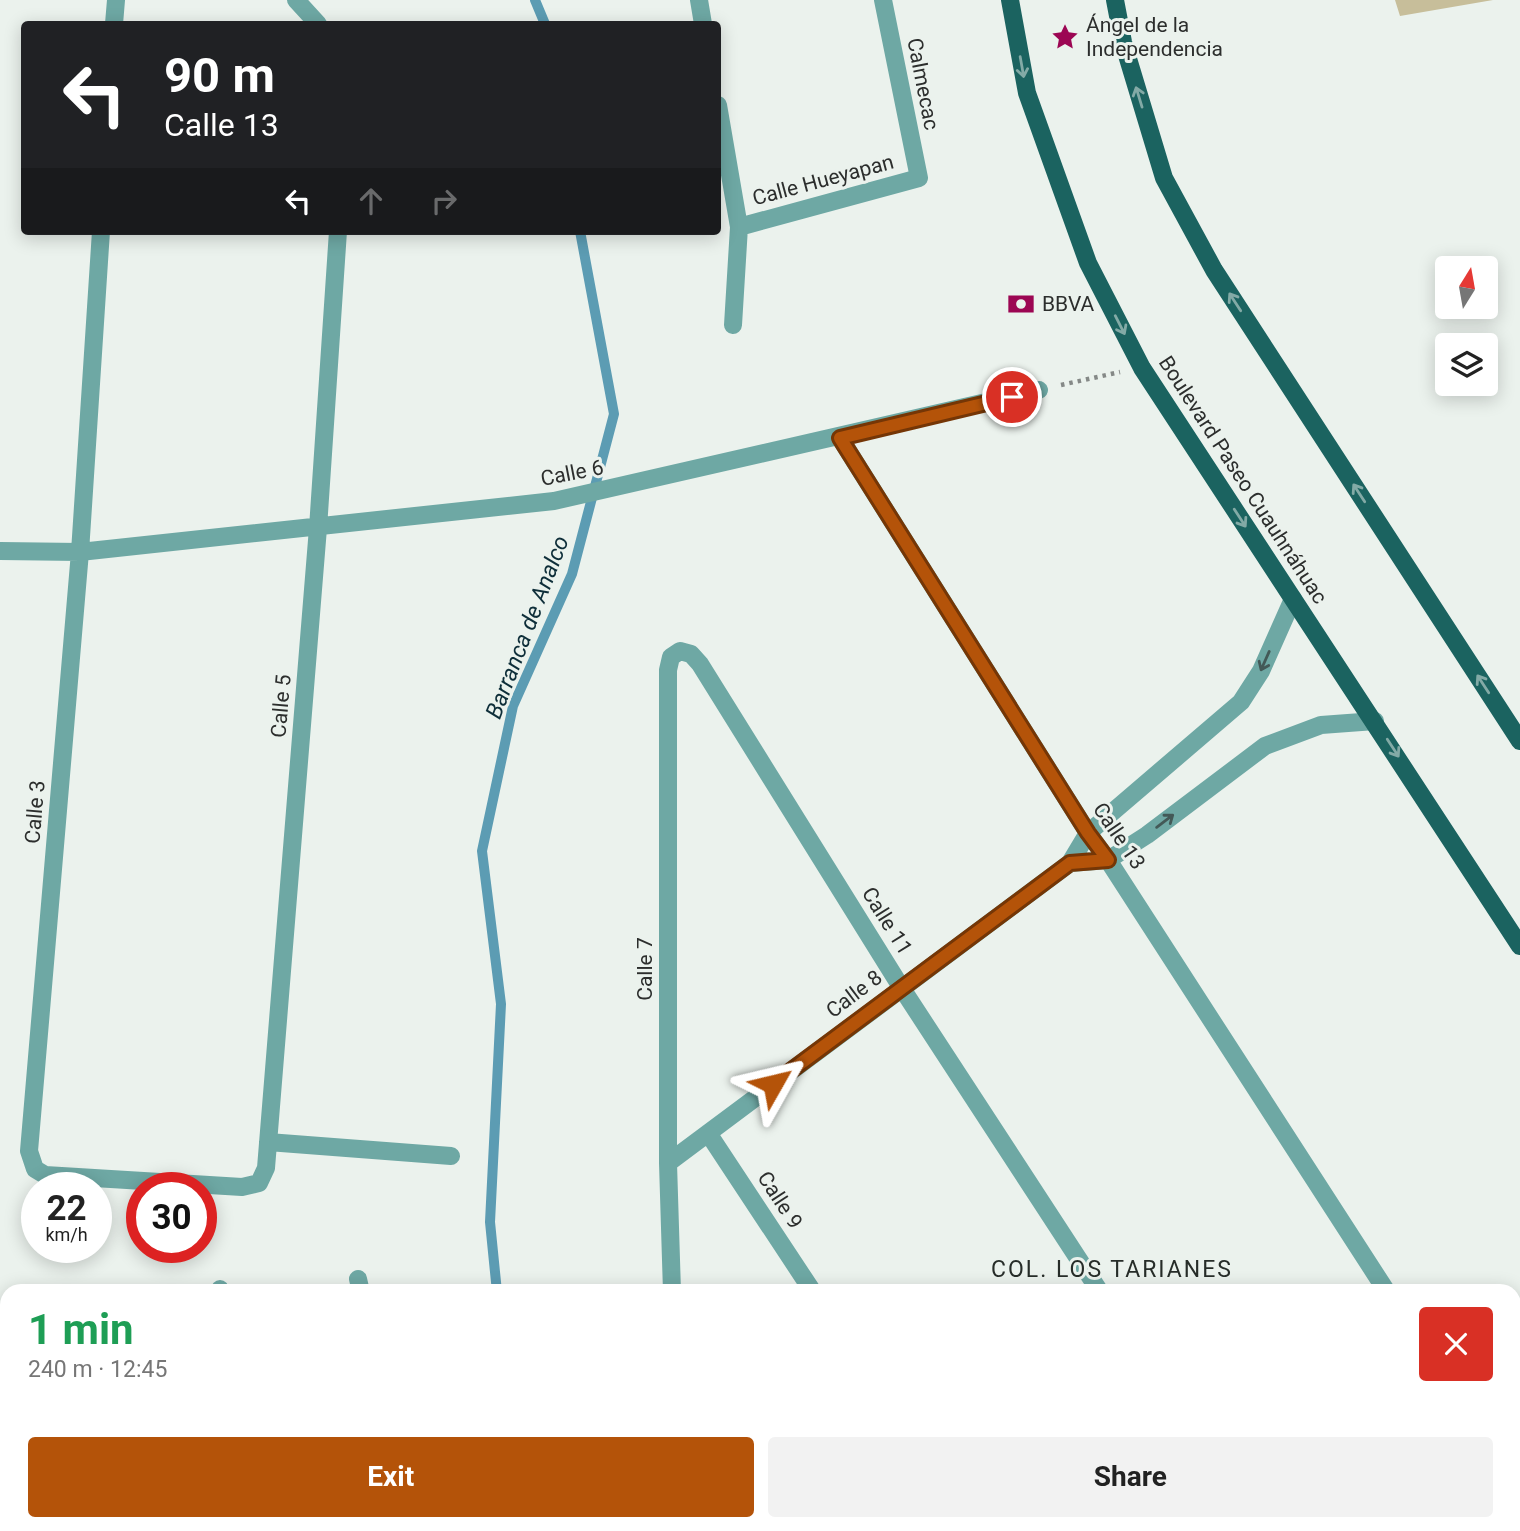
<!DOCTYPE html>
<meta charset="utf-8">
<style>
body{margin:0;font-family:Roboto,sans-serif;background:#f2f2f2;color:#222;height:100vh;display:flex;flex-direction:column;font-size:26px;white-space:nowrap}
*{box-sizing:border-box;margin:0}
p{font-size:23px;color:#767676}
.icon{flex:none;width:38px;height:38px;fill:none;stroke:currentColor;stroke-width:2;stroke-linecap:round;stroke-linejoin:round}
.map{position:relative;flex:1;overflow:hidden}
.sheet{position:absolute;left:0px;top:1284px;width:1521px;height:247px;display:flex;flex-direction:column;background:#fff;border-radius:21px 21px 0 0;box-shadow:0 4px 18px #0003}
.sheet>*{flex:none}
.guide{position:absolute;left:21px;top:21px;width:700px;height:214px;border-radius:7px;box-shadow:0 4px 18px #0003;background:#202124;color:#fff;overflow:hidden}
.needle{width:46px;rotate:11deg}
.buttons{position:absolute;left:1435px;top:256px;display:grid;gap:14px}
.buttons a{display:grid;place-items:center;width:63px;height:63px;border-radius:7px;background:#fff;box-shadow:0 4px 18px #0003;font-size:35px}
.speed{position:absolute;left:21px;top:1172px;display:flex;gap:14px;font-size:35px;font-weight:700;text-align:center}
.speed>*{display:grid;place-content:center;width:91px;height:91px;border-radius:50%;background:#fff;box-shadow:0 4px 18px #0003;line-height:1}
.speed small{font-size:18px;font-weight:400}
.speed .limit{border:10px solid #d22;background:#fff;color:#111}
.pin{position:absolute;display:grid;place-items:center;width:60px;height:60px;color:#fff;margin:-30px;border:4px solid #fff;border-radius:50%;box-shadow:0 2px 7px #0007}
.me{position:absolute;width:77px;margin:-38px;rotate:53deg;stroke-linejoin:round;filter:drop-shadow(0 0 5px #0008)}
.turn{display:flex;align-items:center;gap:24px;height:147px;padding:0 28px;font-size:32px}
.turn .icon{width:91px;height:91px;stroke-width:2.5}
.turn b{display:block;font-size:49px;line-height:60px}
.lanes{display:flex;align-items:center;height:66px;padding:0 28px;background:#0003;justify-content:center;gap:35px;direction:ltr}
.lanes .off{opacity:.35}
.round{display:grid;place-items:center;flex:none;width:74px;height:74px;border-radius:7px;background:#f2f2f2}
.summary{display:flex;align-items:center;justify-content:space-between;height:119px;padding:0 28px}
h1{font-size:42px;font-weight:700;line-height:52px;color:#1e9e55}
.cta{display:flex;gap:14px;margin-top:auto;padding:14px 28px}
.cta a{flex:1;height:80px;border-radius:7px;background:#b45309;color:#fff;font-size:28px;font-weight:700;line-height:80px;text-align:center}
.cta a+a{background:#f2f2f2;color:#222}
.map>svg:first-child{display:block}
.green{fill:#c7be9a}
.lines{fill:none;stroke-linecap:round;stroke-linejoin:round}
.stream{stroke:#5c9cb3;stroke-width:10}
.path{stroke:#858987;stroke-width:4.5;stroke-dasharray:3.5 5;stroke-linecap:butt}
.street{stroke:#6ea8a4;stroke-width:18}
.primary{stroke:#1b6360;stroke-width:18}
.oneway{stroke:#83aaa6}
.oneway2{stroke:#435957}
.route-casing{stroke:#753606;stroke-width:18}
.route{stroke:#b45309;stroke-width:12}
.labels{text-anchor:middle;stroke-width:6;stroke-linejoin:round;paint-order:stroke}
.poi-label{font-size:21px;fill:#2c2e2d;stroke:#ebf2ed;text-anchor:start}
.street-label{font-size:21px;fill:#2c2e2d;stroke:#ebf2ed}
.water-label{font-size:23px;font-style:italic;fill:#0e2e39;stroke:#ebf2ed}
.neighbourhood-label{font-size:23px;letter-spacing:2px;fill:#272d29;stroke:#ebf2ed}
</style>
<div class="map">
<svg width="1520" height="1531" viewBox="0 0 1520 1531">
<rect width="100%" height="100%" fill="#ebf2ed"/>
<path class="green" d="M1395,0h98l-93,16z"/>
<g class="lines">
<path class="stream" d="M535,0l10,24
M497,1292l-7,-70 11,-218 -19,-153 31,-145 59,-132 42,-160 -34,-183
M527,1524l1,7"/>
<path class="path" d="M1061,385l59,-13"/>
<path class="street" d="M296,0l22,24
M699,0l4,24
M114,24l2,-24
M718,105l21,122 -6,98
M739,227l180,-49 -36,-178
M101,231l-21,321 -51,599 6,18 10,6 197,12 17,-4 7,-15 52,-640 20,-297
M840,438l248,395 20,27 279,432
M0,551l80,1 474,-51 485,-111
M1070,863l38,-3 39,-25 118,-89 56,-21 54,-4
M708,1133l105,159
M268,1142l183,14
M668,1163l402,-300 18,-30 153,-131 20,-31 32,-72
M358,1279l3,13
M220,1289v3
M672,1292l-4,-129v-493l3,-13 9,-6 11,3 9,10 201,323 199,305
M1514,1489l6,9
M237,1524l1,7
M717,1524l3,7
M967,1524l5,7
M1252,1524l4,7
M1046,1531l10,-7"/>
<path class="primary" d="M1010,0l17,93 61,170 54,105 378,578
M1115,0l8,42 41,136 50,92 306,471"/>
</g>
<defs><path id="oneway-shaft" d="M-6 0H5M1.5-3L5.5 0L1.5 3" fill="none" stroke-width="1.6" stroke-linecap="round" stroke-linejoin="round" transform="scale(1.75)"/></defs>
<g class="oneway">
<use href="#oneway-shaft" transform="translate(1022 67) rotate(80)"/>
<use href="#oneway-shaft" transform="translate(1139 97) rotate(-107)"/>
<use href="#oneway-shaft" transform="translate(1235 302) rotate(-123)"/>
<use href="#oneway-shaft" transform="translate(1120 325) rotate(63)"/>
<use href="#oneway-shaft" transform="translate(1359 493) rotate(-123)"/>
<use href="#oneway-shaft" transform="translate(1240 518) rotate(57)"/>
<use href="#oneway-shaft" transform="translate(1483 684) rotate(-123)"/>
<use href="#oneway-shaft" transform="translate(1393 748) rotate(57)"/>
</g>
<g class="oneway2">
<use href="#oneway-shaft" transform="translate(1265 661) rotate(114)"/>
<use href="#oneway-shaft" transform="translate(1165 821) rotate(-37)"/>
</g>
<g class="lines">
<defs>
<path id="route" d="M773,1084l297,-221 38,-3 -20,-27 -248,-395 172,-41"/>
</defs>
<use href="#route" class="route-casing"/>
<use href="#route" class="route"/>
</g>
<defs>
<symbol id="sight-bare" viewBox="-9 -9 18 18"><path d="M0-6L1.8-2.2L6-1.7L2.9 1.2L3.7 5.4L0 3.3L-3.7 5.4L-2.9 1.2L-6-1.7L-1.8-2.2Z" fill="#9c0653" stroke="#ebf2ed" stroke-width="2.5" paint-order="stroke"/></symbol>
<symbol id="bank-bare" viewBox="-9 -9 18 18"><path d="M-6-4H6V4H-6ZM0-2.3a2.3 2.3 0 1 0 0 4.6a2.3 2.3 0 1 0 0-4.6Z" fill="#9c0653" stroke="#ebf2ed" stroke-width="2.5" paint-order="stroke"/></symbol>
</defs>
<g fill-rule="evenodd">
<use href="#sight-bare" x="1046" y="18" width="38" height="38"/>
<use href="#bank-bare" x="1002" y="285" width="38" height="38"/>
</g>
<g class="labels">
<g class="poi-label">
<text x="1086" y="32">Ángel de la<tspan x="1086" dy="24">Independencia</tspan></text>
<text x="1042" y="311">BBVA</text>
</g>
<g class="street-label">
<text transform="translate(923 84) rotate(79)" y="7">Calmecac</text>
<text transform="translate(823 180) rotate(-15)" y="7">Calle Hueyapan</text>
<text transform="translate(572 473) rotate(-11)" y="7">Calle 6</text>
<text transform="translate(1243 480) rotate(57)" y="7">Boulevard Paseo Cuauhnáhuac</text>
<text transform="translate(281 706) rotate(-85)" y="7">Calle 5</text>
<text transform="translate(35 812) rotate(-85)" y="7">Calle 3</text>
<text transform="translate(1119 836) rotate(56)" y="7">Calle 13</text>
<text transform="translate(887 921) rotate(58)" y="7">Calle 11</text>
<text transform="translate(645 969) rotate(-90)" y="7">Calle 7</text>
<text transform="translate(854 994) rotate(-37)" y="7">Calle 8</text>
<text transform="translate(780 1200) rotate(57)" y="7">Calle 9</text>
</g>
<g class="water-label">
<text transform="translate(527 627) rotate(-69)" y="8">Barranca de Analco</text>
</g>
<g class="neighbourhood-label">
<text x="1112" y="1277">COL. LOS TARIANES</text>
</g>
</g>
</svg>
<div class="buttons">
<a><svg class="needle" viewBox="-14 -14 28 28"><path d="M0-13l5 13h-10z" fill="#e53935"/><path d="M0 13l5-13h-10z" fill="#767676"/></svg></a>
<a><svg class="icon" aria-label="layers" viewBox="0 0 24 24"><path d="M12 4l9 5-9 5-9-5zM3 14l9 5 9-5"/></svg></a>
</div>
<div class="speed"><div>22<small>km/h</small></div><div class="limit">30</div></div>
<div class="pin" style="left:1012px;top:397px;background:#d93025"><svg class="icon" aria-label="arrive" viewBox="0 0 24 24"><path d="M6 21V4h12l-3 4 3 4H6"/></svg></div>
<svg class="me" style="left:773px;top:1084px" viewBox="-20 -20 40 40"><path d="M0-17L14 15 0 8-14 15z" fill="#b45309" stroke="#fff" stroke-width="4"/></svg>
<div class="guide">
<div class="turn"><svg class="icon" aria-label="left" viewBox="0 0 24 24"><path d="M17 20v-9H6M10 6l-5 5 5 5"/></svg><div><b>90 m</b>Calle 13</div></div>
<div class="lanes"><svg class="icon" aria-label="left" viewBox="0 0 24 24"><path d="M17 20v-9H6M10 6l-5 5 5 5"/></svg><svg class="icon off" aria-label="ahead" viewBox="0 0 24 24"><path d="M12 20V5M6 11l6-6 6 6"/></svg><svg class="icon off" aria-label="right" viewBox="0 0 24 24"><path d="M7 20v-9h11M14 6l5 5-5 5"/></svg></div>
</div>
<section class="sheet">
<div class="summary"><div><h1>1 min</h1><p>240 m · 12:45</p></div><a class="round" style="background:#d93025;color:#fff"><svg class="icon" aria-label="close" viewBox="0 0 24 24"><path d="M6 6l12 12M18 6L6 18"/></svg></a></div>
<div class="cta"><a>Exit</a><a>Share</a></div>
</section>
</div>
